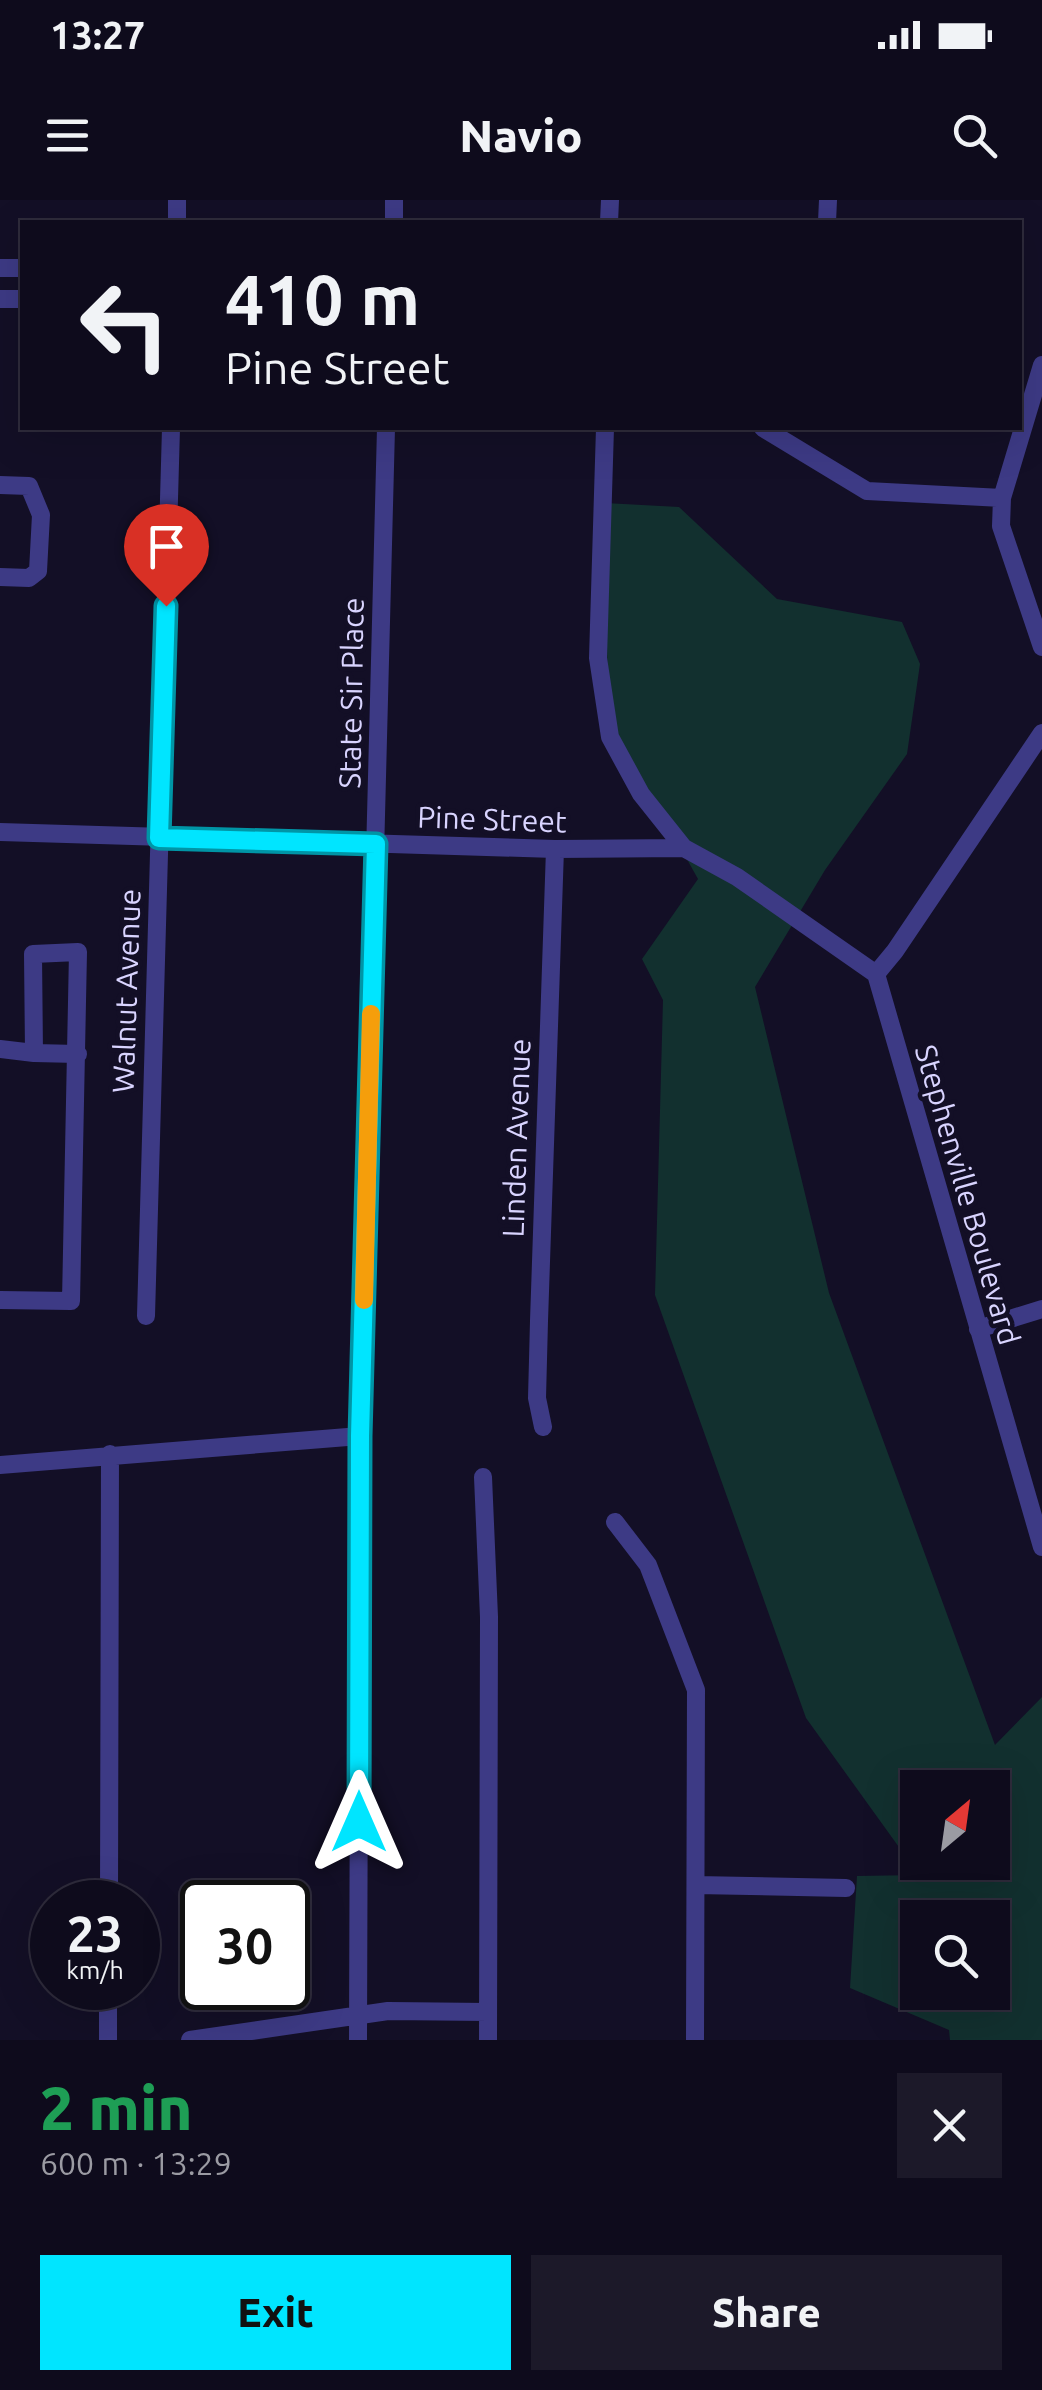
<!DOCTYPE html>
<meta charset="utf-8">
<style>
body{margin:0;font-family:Ubuntu,sans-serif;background:#1c1929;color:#f1f3f6;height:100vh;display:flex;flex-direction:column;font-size:38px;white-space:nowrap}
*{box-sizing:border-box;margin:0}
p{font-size:32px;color:#9b9ba3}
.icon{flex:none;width:55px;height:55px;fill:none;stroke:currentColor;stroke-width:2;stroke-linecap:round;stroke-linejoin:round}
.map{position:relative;height:1840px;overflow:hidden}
.panel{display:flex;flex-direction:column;background:#0e0b1c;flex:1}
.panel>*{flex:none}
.banner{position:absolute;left:20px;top:20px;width:1002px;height:210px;border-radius:0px;box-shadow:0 10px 40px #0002,0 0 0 2px #2e2b3b;background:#0e0b1c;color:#f1f3f6;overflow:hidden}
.needle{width:65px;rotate:29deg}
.buttons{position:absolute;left:900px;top:1570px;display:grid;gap:20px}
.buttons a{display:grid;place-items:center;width:110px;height:110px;border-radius:0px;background:#0e0b1c;box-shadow:0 10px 40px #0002,0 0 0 2px #2e2b3b;font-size:50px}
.speed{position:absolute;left:30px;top:1680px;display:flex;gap:20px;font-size:50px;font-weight:700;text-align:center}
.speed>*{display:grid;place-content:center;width:130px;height:130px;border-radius:50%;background:#0e0b1c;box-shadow:0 10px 40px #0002,0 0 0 2px #2e2b3b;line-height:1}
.speed small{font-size:25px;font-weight:400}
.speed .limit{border:5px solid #111;border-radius:15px;background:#fff;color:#111}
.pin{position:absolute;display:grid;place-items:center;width:85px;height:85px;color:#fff;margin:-102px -42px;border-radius:50% 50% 50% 0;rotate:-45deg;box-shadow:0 0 10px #0007}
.pin .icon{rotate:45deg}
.me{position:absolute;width:110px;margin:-55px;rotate:0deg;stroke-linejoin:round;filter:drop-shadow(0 0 8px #0008)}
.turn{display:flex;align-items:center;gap:35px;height:210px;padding:0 40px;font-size:45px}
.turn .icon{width:130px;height:130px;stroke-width:2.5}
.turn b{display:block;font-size:70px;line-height:85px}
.round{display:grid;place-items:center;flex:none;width:105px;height:105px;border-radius:0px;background:#1c1929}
.headline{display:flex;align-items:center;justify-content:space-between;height:170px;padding:0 40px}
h1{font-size:60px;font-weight:800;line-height:75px;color:#1e9e55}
.primary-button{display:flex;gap:20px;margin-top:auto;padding:20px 40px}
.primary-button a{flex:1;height:115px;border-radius:0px;background:#00e5ff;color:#111;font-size:40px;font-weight:800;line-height:115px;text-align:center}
.primary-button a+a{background:#1c1929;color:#f1f3f6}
.status{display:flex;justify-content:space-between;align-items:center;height:70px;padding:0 50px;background:#0e0b1c;direction:ltr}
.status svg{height:28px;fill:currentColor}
header{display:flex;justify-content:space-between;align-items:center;height:130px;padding:0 40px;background:#0e0b1c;font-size:45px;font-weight:800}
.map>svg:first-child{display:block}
.green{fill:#12302f;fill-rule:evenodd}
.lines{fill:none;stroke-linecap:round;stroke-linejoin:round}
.minor{stroke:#3d3a85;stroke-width:18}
.route-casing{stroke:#0095a6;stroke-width:25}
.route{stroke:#00e5ff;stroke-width:18}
.slow{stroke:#f59e0b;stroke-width:18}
.labels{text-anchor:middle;stroke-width:9;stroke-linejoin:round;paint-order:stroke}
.street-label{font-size:30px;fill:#d9d4ff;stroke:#130f26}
</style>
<div class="status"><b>13:27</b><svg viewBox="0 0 49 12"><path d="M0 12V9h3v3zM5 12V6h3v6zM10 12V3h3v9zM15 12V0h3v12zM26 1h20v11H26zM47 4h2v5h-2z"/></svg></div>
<header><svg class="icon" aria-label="menu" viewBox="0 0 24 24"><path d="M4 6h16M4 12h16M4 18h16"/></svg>Navio<svg class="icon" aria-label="search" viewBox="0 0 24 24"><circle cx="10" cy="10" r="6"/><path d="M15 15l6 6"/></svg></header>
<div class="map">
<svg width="1042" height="1840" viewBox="0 0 1042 1840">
<rect width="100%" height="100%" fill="#130f26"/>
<path class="green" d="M605,303l74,4 98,92 125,23 18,42 -13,90 -82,116 -70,117 74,306 166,452 47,-48v343h-92l-1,-10 -99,-42 7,-112 62,-1 -113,-157 -151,-423 8,-295 -21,-41 56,-80 -90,-161zM918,1588h74v74h-74zM918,1718h74v74h-74z"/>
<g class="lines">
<path class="minor" d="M177,22v-22
M394,22v-22
M609,22l1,-22
M827,22l1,-22
M0,68h22
M0,99h22
M1042,165l-40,133 -1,28 41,121
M605,228l-7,230 12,79 31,57 43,54 53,29 139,97 166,573
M763,228l104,63 135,7
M0,285l29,1 12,29 -3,56 -9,7 -29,-1
M0,632l555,17 129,-1
M876,774l19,-23 147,-218
M0,849l34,4 -1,-99 45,-2 -7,349 -71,-1
M34,853l44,1
M146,1116l25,-888
M978,1129l64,-20
M543,1227l-6,-29 2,-77 16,-472
M0,1265l360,-29
M483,1277l6,140 -1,423
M615,1322l33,43 48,125 -1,350
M696,1685l150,3
M109,1702l1,-448
M108,1840v-52
M190,1840l198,-29 100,1
M358,1840l2,-604 26,-1008"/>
</g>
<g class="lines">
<defs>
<path id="route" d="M166,406l-7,232 217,6 -16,592 -1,386"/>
</defs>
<use href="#route" class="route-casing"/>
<use href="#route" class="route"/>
<path class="slow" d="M364,1100l7,-286"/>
</g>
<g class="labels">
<g class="street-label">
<text transform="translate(352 493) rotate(-89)" y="10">State Sir Place</text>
<text transform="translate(492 620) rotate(2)" y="10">Pine Street</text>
<text transform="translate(127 791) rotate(-88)" y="10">Walnut Avenue</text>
<text transform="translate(517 938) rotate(-88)" y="10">Linden Avenue</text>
<text transform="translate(967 995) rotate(74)" y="10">Stephenville Boulevard</text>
</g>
</g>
</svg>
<div class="buttons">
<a><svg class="needle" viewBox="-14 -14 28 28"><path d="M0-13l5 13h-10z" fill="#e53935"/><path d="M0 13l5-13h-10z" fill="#9b9ba3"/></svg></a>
<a><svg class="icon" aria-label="search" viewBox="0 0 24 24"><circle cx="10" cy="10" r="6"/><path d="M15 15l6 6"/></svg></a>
</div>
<div class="speed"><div>23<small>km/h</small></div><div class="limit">30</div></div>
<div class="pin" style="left:166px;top:406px;background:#d93025"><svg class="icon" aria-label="arrive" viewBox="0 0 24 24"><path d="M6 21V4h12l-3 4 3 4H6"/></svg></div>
<svg class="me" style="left:359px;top:1622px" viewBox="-20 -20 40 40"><path d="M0-17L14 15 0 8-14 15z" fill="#00e5ff" stroke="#fff" stroke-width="4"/></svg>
<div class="banner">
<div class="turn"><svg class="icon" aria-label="left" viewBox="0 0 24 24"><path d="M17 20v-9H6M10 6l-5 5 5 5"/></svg><div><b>410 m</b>Pine Street</div></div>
</div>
</div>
<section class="panel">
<div class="headline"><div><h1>2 min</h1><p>600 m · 13:29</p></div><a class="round"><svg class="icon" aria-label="close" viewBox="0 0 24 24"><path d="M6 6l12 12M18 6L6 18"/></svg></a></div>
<div class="primary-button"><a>Exit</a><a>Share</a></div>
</section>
